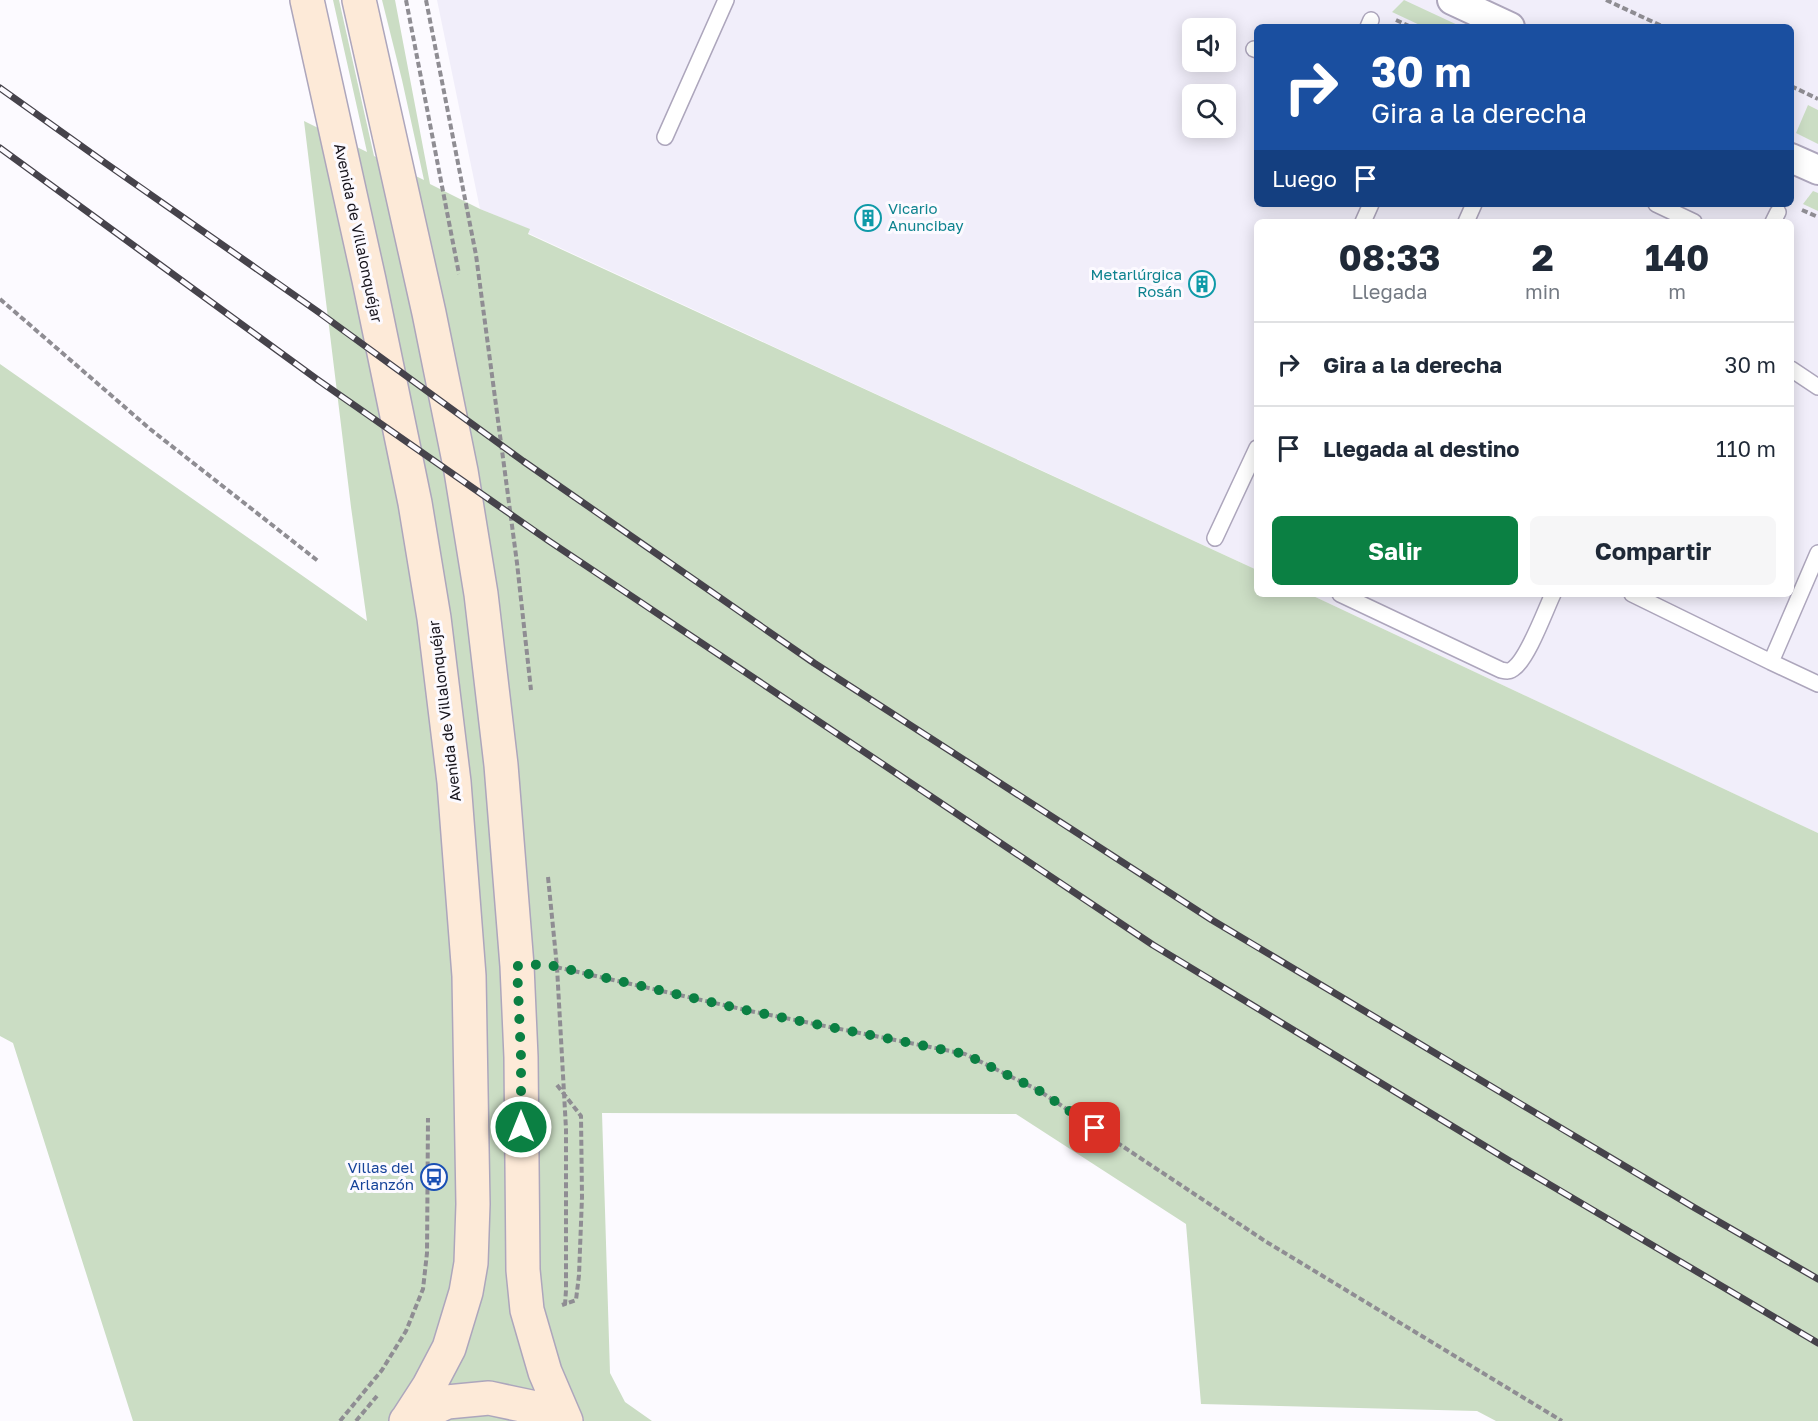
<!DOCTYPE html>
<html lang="es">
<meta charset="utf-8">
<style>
body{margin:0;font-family:"Golos Text",sans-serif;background:#f6f6f7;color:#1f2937;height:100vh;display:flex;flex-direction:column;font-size:22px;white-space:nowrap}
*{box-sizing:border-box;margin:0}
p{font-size:20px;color:#747a83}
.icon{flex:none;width:33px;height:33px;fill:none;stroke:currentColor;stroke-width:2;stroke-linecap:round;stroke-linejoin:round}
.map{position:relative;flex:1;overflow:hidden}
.sheet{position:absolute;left:1254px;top:219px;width:540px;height:378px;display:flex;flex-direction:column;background:#fff;border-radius:9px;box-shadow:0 3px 15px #0003}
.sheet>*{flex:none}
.guide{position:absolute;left:1254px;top:24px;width:540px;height:183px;border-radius:9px;box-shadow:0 3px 15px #0003;background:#1a4fa0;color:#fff;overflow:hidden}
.fabs{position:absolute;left:1182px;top:18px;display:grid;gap:12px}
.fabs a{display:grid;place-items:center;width:54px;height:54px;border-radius:9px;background:#fff;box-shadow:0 3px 15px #0003;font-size:30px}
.pin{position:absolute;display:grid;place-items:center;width:51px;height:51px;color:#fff;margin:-26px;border-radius:12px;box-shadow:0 3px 9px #0006}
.me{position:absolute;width:66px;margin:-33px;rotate:0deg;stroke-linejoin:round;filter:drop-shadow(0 0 4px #0008)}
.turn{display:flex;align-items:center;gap:21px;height:126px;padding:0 18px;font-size:27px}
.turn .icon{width:78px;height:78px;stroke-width:2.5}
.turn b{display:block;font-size:42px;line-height:51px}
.then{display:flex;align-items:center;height:57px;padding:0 18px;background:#0003;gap:12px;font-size:22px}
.eta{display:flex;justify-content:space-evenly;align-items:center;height:102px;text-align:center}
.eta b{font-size:36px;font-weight:700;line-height:42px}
.primary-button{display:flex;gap:12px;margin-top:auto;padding:12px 18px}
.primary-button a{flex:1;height:69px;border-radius:9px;background:#0b8043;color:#fff;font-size:24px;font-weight:700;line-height:69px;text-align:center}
.primary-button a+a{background:#f6f6f7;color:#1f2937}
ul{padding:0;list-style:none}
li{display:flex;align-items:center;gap:18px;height:84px;padding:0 18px;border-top:2px solid #e0e1e3}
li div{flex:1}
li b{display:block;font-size:22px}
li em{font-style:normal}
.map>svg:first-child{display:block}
.built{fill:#f1eefa;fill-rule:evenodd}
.green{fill:#cbddc4}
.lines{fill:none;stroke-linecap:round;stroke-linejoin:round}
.lane-casing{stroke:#ada6bc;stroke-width:18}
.street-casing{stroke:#ada6bc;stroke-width:32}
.secondary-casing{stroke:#ada6bc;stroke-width:36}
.path{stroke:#8f8d93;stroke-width:4;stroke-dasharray:6 3;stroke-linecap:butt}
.lane{stroke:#fff;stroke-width:15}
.street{stroke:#fff;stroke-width:28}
.secondary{stroke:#fdead8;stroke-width:33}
.rail-casing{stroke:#46434b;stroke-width:7}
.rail{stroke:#fcfaff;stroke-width:4.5;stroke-dasharray:14;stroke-linecap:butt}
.route{stroke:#0b8043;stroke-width:10;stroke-dasharray:0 18}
.labels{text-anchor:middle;stroke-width:6;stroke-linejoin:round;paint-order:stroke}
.culture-label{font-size:15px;fill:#0d838f;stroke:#fcfaff;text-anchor:start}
.street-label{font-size:15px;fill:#17141c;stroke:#fcfaff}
.transit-label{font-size:15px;fill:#164399;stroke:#fcfaff;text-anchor:end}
</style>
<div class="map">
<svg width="1818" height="1421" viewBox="0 0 1818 1421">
<rect width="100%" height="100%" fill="#fcfaff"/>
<path class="built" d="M437,0h1381v833l-509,-239h482v-372h-534v348l-729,-337 1,-4 -49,-20zM1257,27h534v177h-534zM1192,28h34v34h-34zM1192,94h34v34h-34z"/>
<path class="green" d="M333,0h6l35,156 50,24 -22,-100 -20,-80h13l35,184 50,25 50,20 -2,5 729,336v24h52l509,239v588h-322l-19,-10 -276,-7 -15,-180 -170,-110 -414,-1 8,260 15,29 27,19h-519l-120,-378 -13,-7v-672l367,257 -16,-114 -47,-386 63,31z
M1404,0l58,27h-38l-32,-15z
M1808,105l10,5v34l-22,-11z
M1813,191l5,2v18l-15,-7z"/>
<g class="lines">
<defs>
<path id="lane" d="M1368,27l3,-7
M1254,49l3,1
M665,137l61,-137
M1656,204l38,18
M1363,222l8,-18
M1466,222l8,-18
M1773,222l5,-10
M1791,369l27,18
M1215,538l42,-90
M1340,594l161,76c5,1 9,2 13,-2 14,-10 31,-57 39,-74
M1632,594l139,68 47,-109
M1771,662l47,22"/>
<path id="street" d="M1452,0l58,27
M1791,158l27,12"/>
<path id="secondary" d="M307,0l62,280 46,223 19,115 20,164 15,194 4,228 -2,59 -5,29 -17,56 -20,38 -22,34
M359,0l70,313 32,158 20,123 20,171 16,201 4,91 2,213 4,40 18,62 21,49
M406,1421l41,-19 42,-4 42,9 27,14"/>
</defs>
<use href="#lane" class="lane-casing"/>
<use href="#street" class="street-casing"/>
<use href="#secondary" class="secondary-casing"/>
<path class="path" d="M406,0l53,274
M426,0l50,255 41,308 14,127
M1606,0l58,27
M1396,20l15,7
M1791,86l27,13
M1802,210l16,7
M0,299l150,130 168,132
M548,877l9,90 9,162v161l-1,15
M556,967l194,44 215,43 73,36 227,151 297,180
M557,1085l24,31 1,81 -3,78 -3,25 -14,5
M340,1421l42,-51 24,-39 17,-42 4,-36 1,-135
M356,1421l21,-25"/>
<use href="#lane" class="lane"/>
<use href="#street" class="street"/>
<use href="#secondary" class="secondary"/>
<defs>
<path id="rail" d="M0,88l101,72 216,151 206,150 291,202 398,257 483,288 123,71
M0,148l318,232 231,161 604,404 355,215 310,183"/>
</defs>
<use href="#rail" class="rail-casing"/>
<use href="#rail" class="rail"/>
</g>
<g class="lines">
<path class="route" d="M521,1127v-70l-4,-91 28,-2 205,47 215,43 73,36 57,38"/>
</g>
<defs>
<symbol id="building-ring" viewBox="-11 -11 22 22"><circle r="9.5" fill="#fcfaff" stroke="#0f9aa8" stroke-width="1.5"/><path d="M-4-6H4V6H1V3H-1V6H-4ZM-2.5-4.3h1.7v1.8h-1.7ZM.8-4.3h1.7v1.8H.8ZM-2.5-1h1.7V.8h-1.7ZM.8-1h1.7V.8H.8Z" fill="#0f9aa8"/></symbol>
<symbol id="bus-ring" viewBox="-11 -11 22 22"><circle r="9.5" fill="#fcfaff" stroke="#1a4fb4" stroke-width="1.5"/><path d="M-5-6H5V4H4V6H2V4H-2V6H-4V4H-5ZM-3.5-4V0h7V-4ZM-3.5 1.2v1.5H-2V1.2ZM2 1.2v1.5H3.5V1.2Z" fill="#1a4fb4"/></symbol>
</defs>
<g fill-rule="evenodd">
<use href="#building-ring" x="853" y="203" width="30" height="30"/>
<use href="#building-ring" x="1187" y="269" width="30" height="30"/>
<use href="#bus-ring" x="419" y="1162" width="30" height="30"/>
</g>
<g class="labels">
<g class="culture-label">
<text x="888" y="214">Vicario<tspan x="888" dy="17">Anuncibay</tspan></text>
<text x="1182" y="280" text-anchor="end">Metarlúrgica<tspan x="1182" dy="17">Rosán</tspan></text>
</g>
<g class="street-label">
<text transform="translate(358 233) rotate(78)" y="5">Avenida de Villalonquéjar</text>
<text transform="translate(445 711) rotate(-97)" y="5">Avenida de Villalonquéjar</text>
</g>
<g class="transit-label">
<text x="414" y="1173">Villas del<tspan x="414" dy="17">Arlanzón</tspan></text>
</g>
</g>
</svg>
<div class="fabs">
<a><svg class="icon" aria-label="sound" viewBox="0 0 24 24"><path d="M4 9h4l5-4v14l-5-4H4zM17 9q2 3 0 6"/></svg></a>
<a><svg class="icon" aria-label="search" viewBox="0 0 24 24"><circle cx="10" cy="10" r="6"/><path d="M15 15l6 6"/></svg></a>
</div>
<div class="pin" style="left:1095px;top:1128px;background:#d93025"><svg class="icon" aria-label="arrive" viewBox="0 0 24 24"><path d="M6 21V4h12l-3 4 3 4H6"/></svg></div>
<svg class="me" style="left:521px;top:1127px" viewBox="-20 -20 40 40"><circle r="17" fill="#0b8043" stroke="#fff" stroke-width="3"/><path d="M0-11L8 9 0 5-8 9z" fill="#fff"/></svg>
<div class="guide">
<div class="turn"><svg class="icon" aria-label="right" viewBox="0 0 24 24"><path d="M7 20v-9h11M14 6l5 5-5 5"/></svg><div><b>30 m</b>Gira a la derecha</div></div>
<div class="then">Luego<svg class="icon" aria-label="arrive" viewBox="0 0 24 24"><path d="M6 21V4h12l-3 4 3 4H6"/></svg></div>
</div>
<section class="sheet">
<div class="eta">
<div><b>08:33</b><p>Llegada</p></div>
<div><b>2</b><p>min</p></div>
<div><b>140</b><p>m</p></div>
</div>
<ul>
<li><svg class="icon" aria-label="right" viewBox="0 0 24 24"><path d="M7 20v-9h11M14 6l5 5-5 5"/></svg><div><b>Gira a la derecha</b></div><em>30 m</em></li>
<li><svg class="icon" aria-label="arrive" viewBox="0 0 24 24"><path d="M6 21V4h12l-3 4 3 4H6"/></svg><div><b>Llegada al destino</b></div><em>110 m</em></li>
</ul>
<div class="primary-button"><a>Salir</a><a>Compartir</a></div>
</section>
</div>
